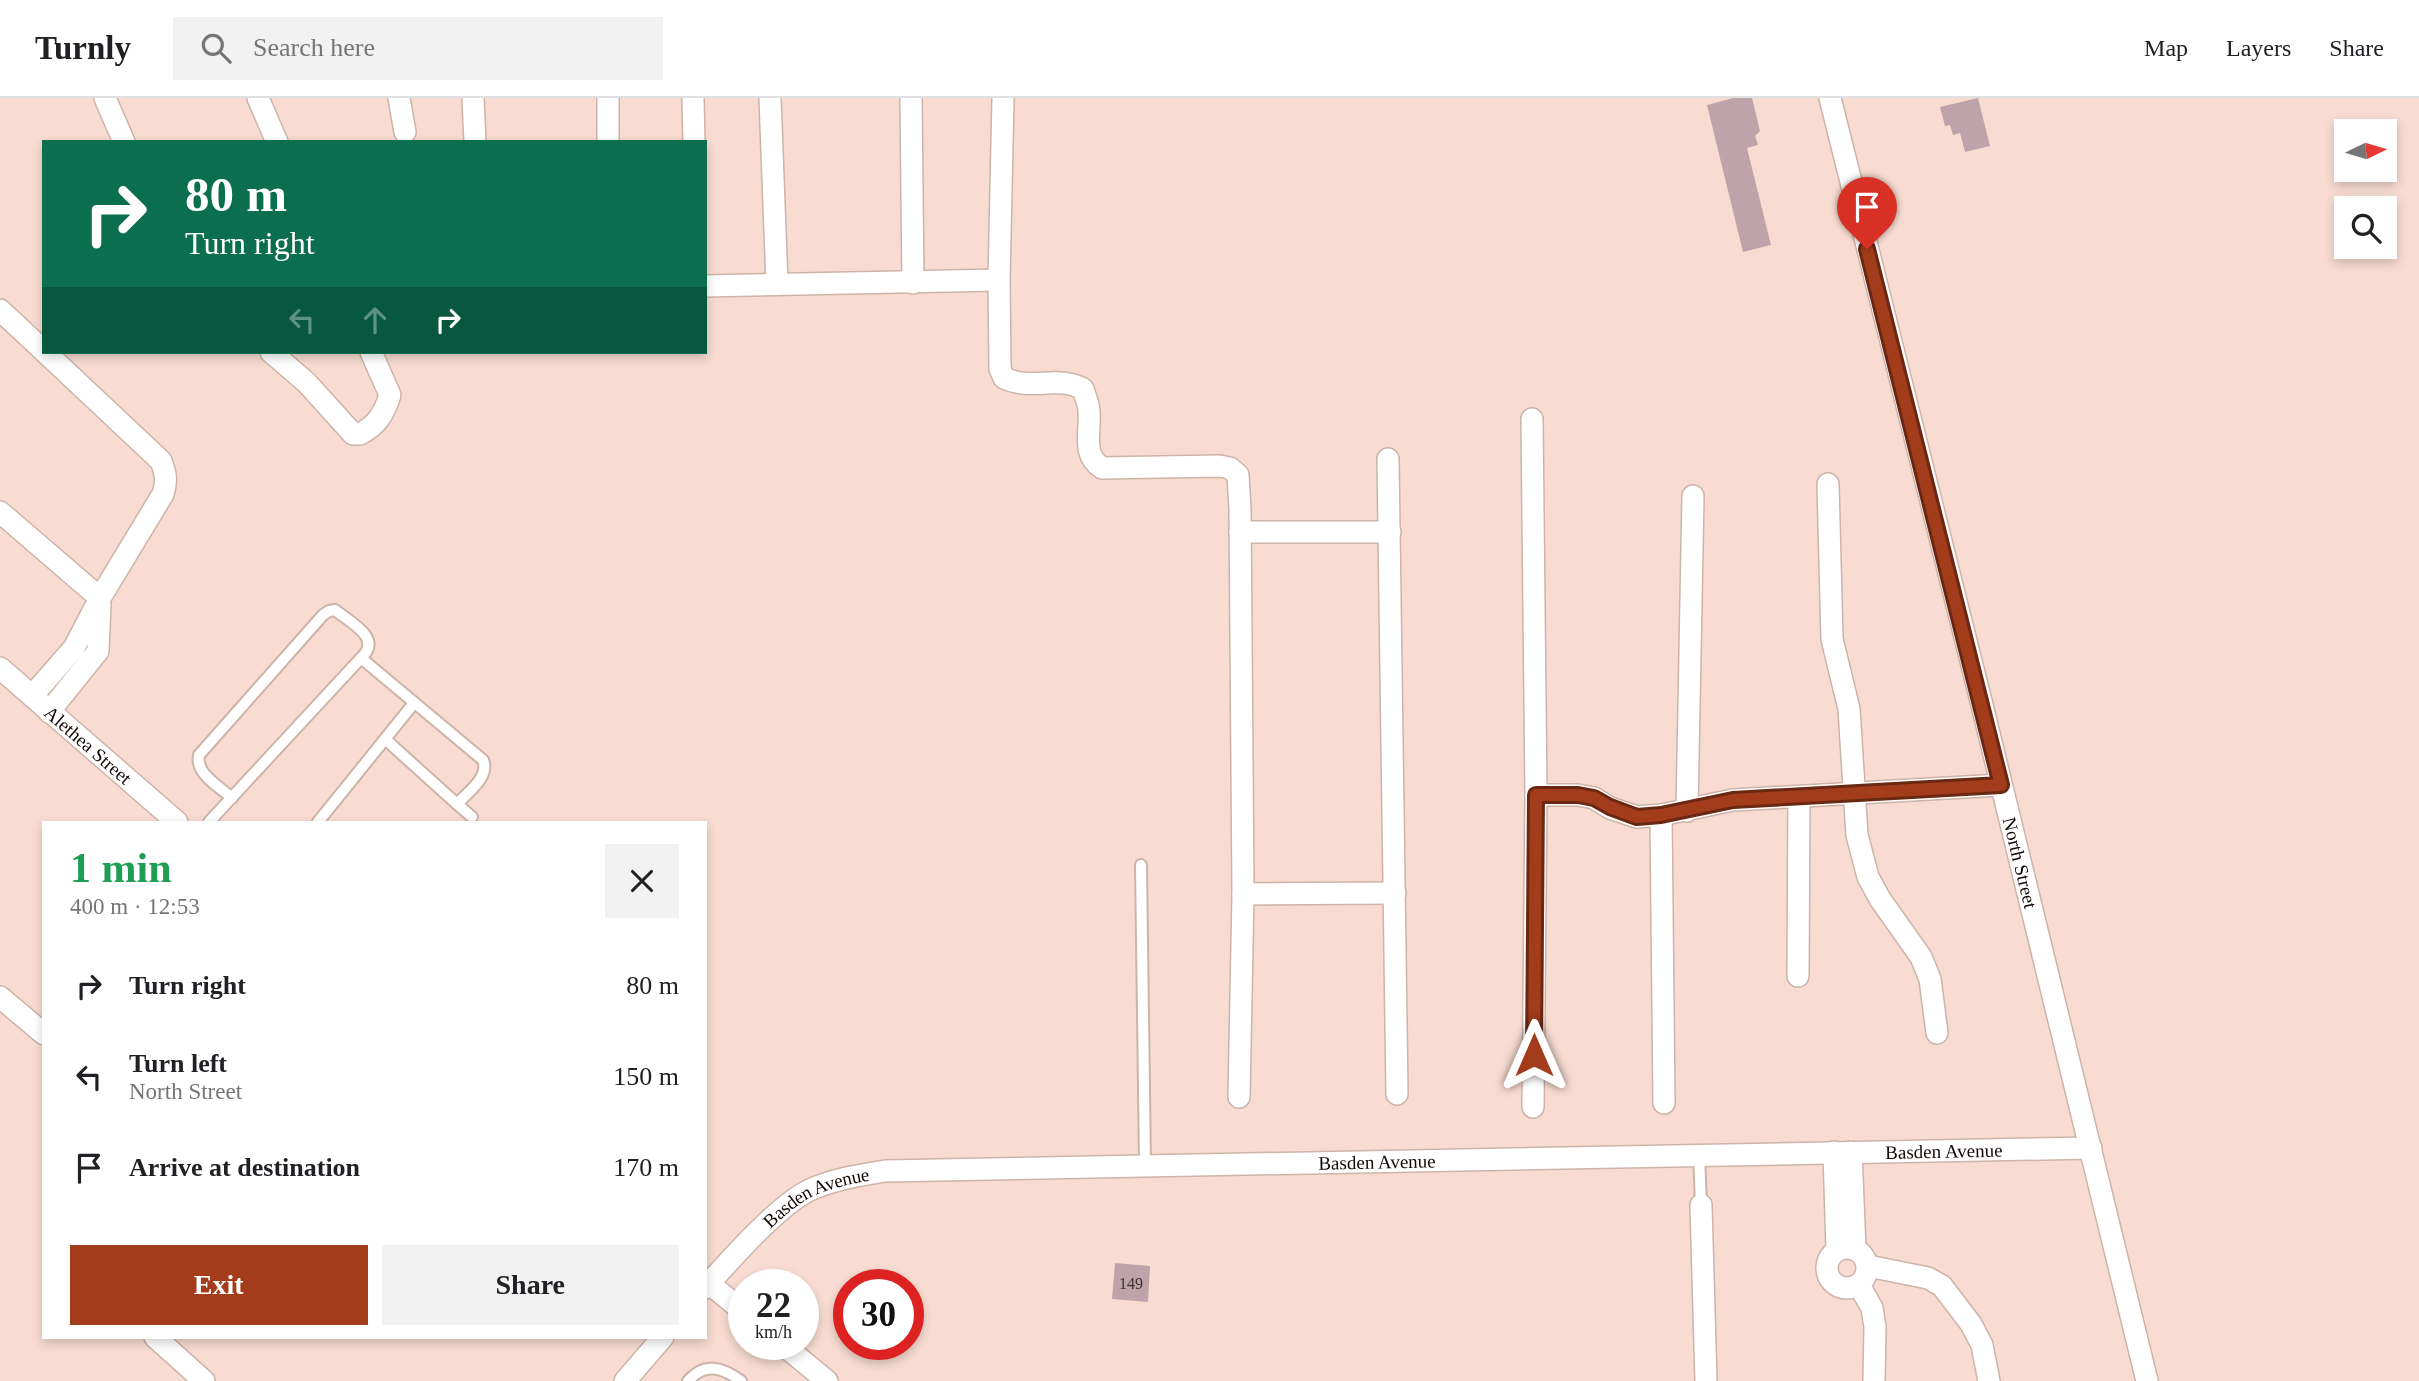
<!DOCTYPE html>
<meta charset="utf-8">
<style>
body{margin:0;font-family:"Times New Roman",serif;background:#f2f2f2;color:#202124;height:100vh;display:flex;flex-direction:column;font-size:26px;white-space:nowrap}
*{box-sizing:border-box;margin:0}
p{font-size:23px;color:#757577}
.icon{flex:none;width:38px;height:38px;fill:none;stroke:currentColor;stroke-width:2;stroke-linecap:round;stroke-linejoin:round}
.map{position:relative;flex:1;overflow:hidden}
.drawer{position:absolute;left:42px;top:723px;width:665px;height:518px;display:flex;flex-direction:column;background:#fff;border-radius:0px;box-shadow:0 4px 10px #0003}
.drawer>*{flex:none}
.hud{position:absolute;left:42px;top:42px;width:665px;height:214px;border-radius:0px;box-shadow:0 4px 10px #0003;background:#0b6e4f;color:#fff;overflow:hidden}
.needle{width:46px;rotate:85deg}
.buttons{position:absolute;left:2334px;top:21px;display:grid;gap:14px}
.buttons a{display:grid;place-items:center;width:63px;height:63px;border-radius:0px;background:#fff;box-shadow:0 4px 10px #0003;font-size:35px}
.speed{position:absolute;left:728px;top:1171px;display:flex;gap:14px;font-size:35px;font-weight:700;text-align:center}
.speed>*{display:grid;place-content:center;width:91px;height:91px;border-radius:50%;background:#fff;box-shadow:0 4px 10px #0003;line-height:1}
.speed small{font-size:18px;font-weight:400}
.speed .limit{border:10px solid #d22;background:#fff;color:#111}
.pin{position:absolute;display:grid;place-items:center;width:60px;height:60px;color:#fff;margin:-72px -30px;border-radius:50% 50% 50% 0;rotate:-45deg;box-shadow:0 0 7px #0007}
.pin .icon{rotate:45deg}
.me{position:absolute;width:77px;margin:-38px;rotate:0deg;stroke-linejoin:round;filter:drop-shadow(0 0 5px #0008)}
.turn{display:flex;align-items:center;gap:24px;height:147px;padding:0 28px;font-size:32px}
.turn .icon{width:91px;height:91px;stroke-width:2.5}
.turn b{display:block;font-size:49px;line-height:60px}
.lanes{display:flex;align-items:center;height:66px;padding:0 28px;background:#0003;justify-content:center;gap:35px;direction:ltr}
.lanes .off{opacity:.35}
.round{display:grid;place-items:center;flex:none;width:74px;height:74px;border-radius:0px;background:#f2f2f2}
.summary{display:flex;align-items:center;justify-content:space-between;height:119px;padding:0 28px}
h1{font-size:42px;font-weight:600;line-height:52px;color:#1e9e55}
.primary-button{display:flex;gap:14px;margin-top:auto;padding:14px 28px}
.primary-button a{flex:1;height:80px;border-radius:0px;background:#a33c1b;color:#fff;font-size:28px;font-weight:600;line-height:80px;text-align:center}
.primary-button a+a{background:#f2f2f2;color:#202124}
ul{padding:0;list-style:none}
li{display:flex;align-items:center;gap:21px;height:91px;padding:0 28px}
li div{flex:1}
li b{display:block;font-size:26px}
li em{font-style:normal}
header{display:flex;align-items:center;gap:42px;box-sizing:border-box;height:98px;padding:0 35px;background:#fff;border-bottom:2px solid #e0e0e0}
header strong{font-size:33px}
nav{display:flex;gap:38px;margin-inline-start:auto;font-size:24px}
.search{width:490px;height:63px;background:#f2f2f2;display:flex;align-items:center;gap:18px;box-sizing:border-box;padding:0 24px;border-radius:0px;color:#757577;font-size:26px}
.map>svg:first-child{display:block}
.building{fill:#bfa3ab}
.lines{fill:none;stroke-linecap:round;stroke-linejoin:round}
.lane-casing{stroke:#cdb3a8;stroke-width:14}
.street-casing{stroke:#cdb3a8;stroke-width:24}
.lane{stroke:#fff;stroke-width:10}
.street{stroke:#fff;stroke-width:21}
.route-casing{stroke:#6a2712;stroke-width:18}
.route{stroke:#a33c1b;stroke-width:12}
.labels{text-anchor:middle;stroke-width:7;stroke-linejoin:round;paint-order:stroke}
.number-label{font-size:16px;fill:#3d302f}
.street-label{font-size:19px;fill:#120906;stroke:#fdece5}
</style>
<header>
<strong>Turnly</strong>
<div class="search"><svg class="icon" aria-label="search" viewBox="0 0 24 24"><circle cx="10" cy="10" r="6"/><path d="M15 15l6 6"/></svg>Search here</div>
<nav><a>Map</a><a>Layers</a><a>Share</a></nav>
</header>
<div class="map">
<svg width="2419" height="1283" viewBox="0 0 2419 1283">
<rect width="100%" height="100%" fill="#f8dcd1"/>
<path class="building" d="M1733,0h19l8,33 -5,5 3,9 -11,3 24,97 -28,7 -36,-147z
M1978,0l12,48 -25,6 -5,-19 -7,2 -3,-10 -5,1 -5,-19z
M1115,1165l35,3 -2,36 -36,-3z"/>
<g class="lines">
<defs>
<path id="lane" d="M385,641l29,-36
M232,700c-13,-12 -37,-24 -33,-43l124,-140 6,-4 6,-1c16,13 48,28 26,48
M209,724l152,-164 122,102c7,17 -15,32 -26,44l15,13
M318,724l67,-83 72,65
M1141,767l4,299
M1699,1056l2,51
M688,1283c17,-19 34,-14 53,0"/>
<g id="street">
<path d="M105,0l19,44"/>
<path d="M258,0l19,44"/>
<path d="M399,0l6,34"/>
<path d="M473,0l2,44"/>
<path d="M608,0v44"/>
<path d="M693,0l1,44"/>
<path d="M770,0l7,186"/>
<path d="M911,0l2,185"/>
<path d="M1003,0l-4,182 1,89 4,9c27,13 54,-3 79,11 2,7 6,15 6,22 2,22 -8,43 13,57l117,-2 11,2 8,7 2,34 3,385 -4,203"/>
<path id="s1" d="M1830,0l152,607 165,676"/>
<path d="M705,188l294,-6"/>
<path d="M0,212l44,41"/>
<path d="M271,254l36,31 46,51h7c17,-9 24,-20 30,-39l-19,-43"/>
<path d="M1532,321l4,376 -3,312"/>
<path d="M1388,361l9,635"/>
<path d="M1828,386l4,155 17,70 8,126 11,42 12,22 41,58 9,22 7,54"/>
<path d="M0,414l100,86"/>
<path d="M1240,434h150"/>
<path id="s2" d="M0,570l177,154"/>
<path d="M32,598l42,-48 26,-50 63,-104c4,-13 3,-20 -2,-33l-116,-109"/>
<path d="M49,614l49,-61 2,-48"/>
<path d="M1536,697h42l16,3 16,10 27,9 24,-2 72,-15 268,-15"/>
<path d="M1687,713l6,-315"/>
<path d="M1661,717l3,288"/>
<path d="M1243,796l152,-1"/>
<path d="M1798,878l1,-179"/>
<path d="M0,899l44,37"/>
<path d="M1834,1054l3,98"/>
<path d="M1851,1054l4,97"/>
<path d="M1701,1107l5,176"/>
<circle cx="1847" cy="1170" r="20"/>
<path d="M1868,1168l60,12 14,8 29,38 11,21 7,36"/>
<path d="M705,1182l39,32"/>
<path d="M1859,1187l13,23 3,19 -1,54"/>
<path id="s3" d="M705,1190c24,-27 76,-86 107,-99 23,-10 48,-14 73,-18l1206,-23"/>
<path d="M155,1239l49,44"/>
<path d="M782,1246l45,37"/>
<path d="M625,1283l38,-44"/>
</g>
</defs>
<use href="#lane" class="lane-casing"/>
<use href="#street" class="street-casing"/>
<use href="#lane" class="lane"/>
<use href="#street" class="street"/>
</g>
<g class="lines">
<defs>
<path id="route" d="M1534,957l2,-260h42l16,3 16,9 27,10 24,-2 72,-15 268,-15 -134,-536"/>
</defs>
<use href="#route" class="route-casing"/>
<use href="#route" class="route"/>
</g>
<g class="labels">
<g class="number-label">
<text x="1131" y="1191">149</text>
</g>
<g class="street-label">
<text dy="7" stroke="none"><textPath href="#s2" startOffset="117">Alethea Street</textPath></text>
<text dy="7" stroke="none"><textPath href="#s1" startOffset="788">North Street</textPath></text>
<text dy="7" stroke="none"><textPath href="#s3" startOffset="1281">Basden Avenue</textPath></text>
<text dy="7" stroke="none"><textPath href="#s3" startOffset="714">Basden Avenue</textPath></text>
<text dy="7" stroke="none"><textPath href="#s3" startOffset="147">Basden Avenue</textPath></text>
</g>
</g>
</svg>
<div class="buttons">
<a><svg class="needle" viewBox="-14 -14 28 28"><path d="M0-13l5 13h-10z" fill="#e53935"/><path d="M0 13l5-13h-10z" fill="#757577"/></svg></a>
<a><svg class="icon" aria-label="search" viewBox="0 0 24 24"><circle cx="10" cy="10" r="6"/><path d="M15 15l6 6"/></svg></a>
</div>
<div class="speed"><div>22<small>km/h</small></div><div class="limit">30</div></div>
<div class="pin" style="left:1867px;top:151px;background:#d93025"><svg class="icon" aria-label="arrive" viewBox="0 0 24 24"><path d="M6 21V4h12l-3 4 3 4H6"/></svg></div>
<svg class="me" style="left:1534px;top:957px" viewBox="-20 -20 40 40"><path d="M0-17L14 15 0 8-14 15z" fill="#a33c1b" stroke="#fff" stroke-width="4"/></svg>
<div class="hud">
<div class="turn"><svg class="icon" aria-label="right" viewBox="0 0 24 24"><path d="M7 20v-9h11M14 6l5 5-5 5"/></svg><div><b>80 m</b>Turn right</div></div>
<div class="lanes"><svg class="icon off" aria-label="left" viewBox="0 0 24 24"><path d="M17 20v-9H6M10 6l-5 5 5 5"/></svg><svg class="icon off" aria-label="ahead" viewBox="0 0 24 24"><path d="M12 20V5M6 11l6-6 6 6"/></svg><svg class="icon" aria-label="right" viewBox="0 0 24 24"><path d="M7 20v-9h11M14 6l5 5-5 5"/></svg></div>
</div>
<section class="drawer">
<div class="summary"><div><h1>1 min</h1><p>400 m · 12:53</p></div><a class="round"><svg class="icon" aria-label="close" viewBox="0 0 24 24"><path d="M6 6l12 12M18 6L6 18"/></svg></a></div>
<ul>
<li><svg class="icon" aria-label="right" viewBox="0 0 24 24"><path d="M7 20v-9h11M14 6l5 5-5 5"/></svg><div><b>Turn right</b></div><em>80 m</em></li>
<li><svg class="icon" aria-label="left" viewBox="0 0 24 24"><path d="M17 20v-9H6M10 6l-5 5 5 5"/></svg><div><b>Turn left</b><p>North Street</p></div><em>150 m</em></li>
<li><svg class="icon" aria-label="arrive" viewBox="0 0 24 24"><path d="M6 21V4h12l-3 4 3 4H6"/></svg><div><b>Arrive at destination</b></div><em>170 m</em></li>
</ul>
<div class="primary-button"><a>Exit</a><a>Share</a></div>
</section>
</div>
